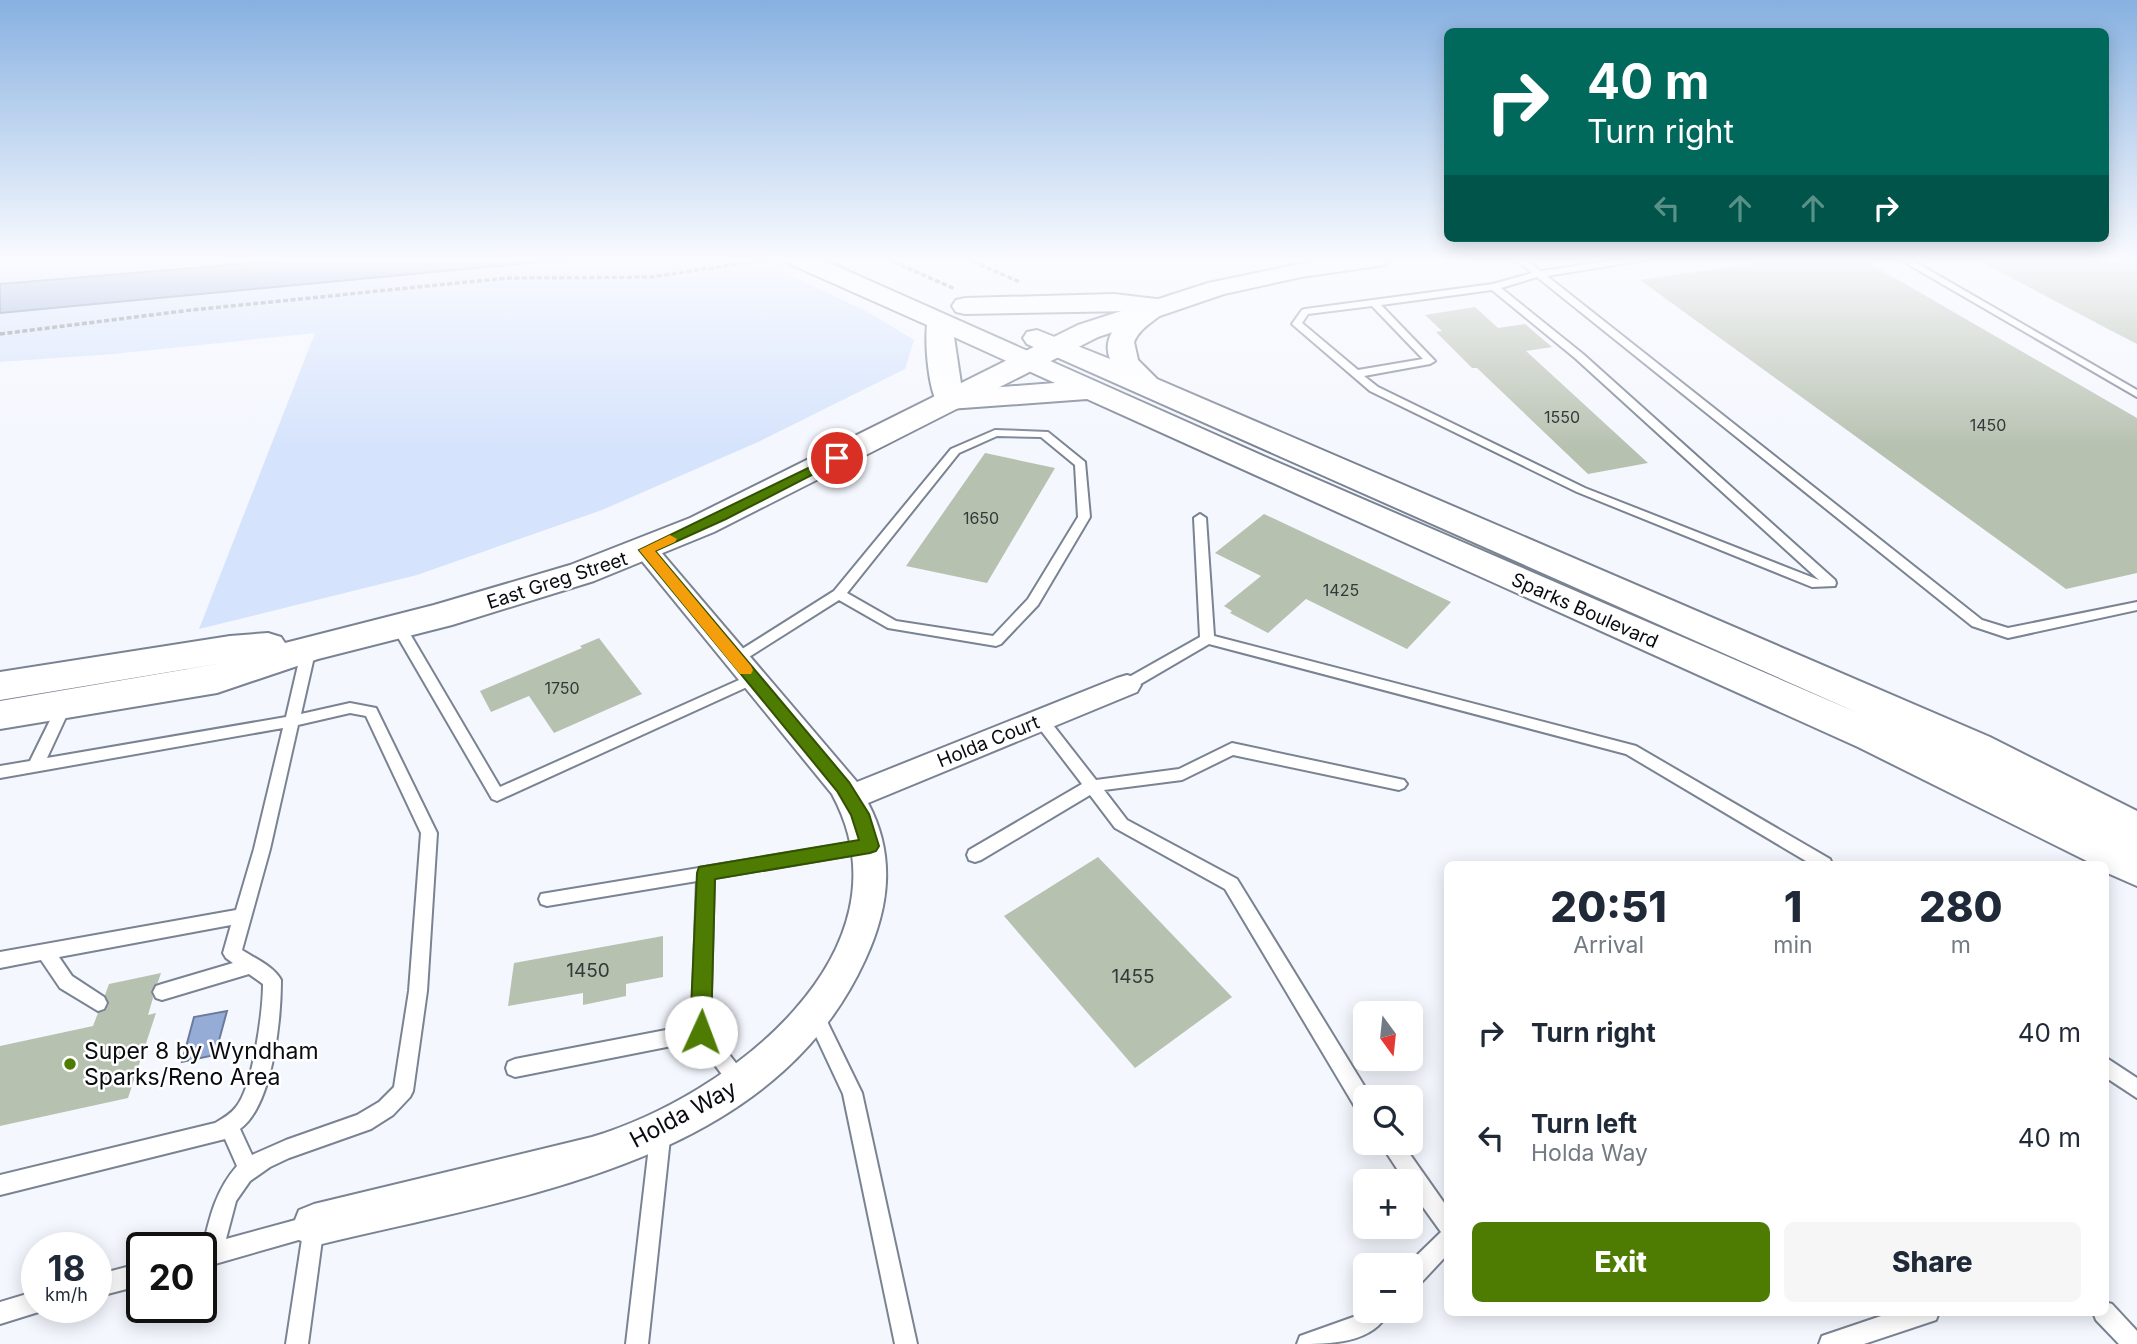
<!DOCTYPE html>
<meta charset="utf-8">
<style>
body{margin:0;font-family:Inter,sans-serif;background:#f6f6f7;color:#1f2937;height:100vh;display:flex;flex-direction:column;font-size:26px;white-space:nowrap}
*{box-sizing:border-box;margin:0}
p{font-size:23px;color:#747a83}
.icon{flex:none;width:38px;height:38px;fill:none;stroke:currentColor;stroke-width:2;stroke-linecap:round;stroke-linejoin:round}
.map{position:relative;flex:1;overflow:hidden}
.drawer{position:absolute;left:1444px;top:861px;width:665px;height:455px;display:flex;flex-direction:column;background:#fff;border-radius:10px;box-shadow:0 4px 18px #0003}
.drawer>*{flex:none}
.top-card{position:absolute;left:1444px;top:28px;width:665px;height:214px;border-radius:10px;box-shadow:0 4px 18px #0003;background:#00695c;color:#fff;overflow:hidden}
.needle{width:46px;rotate:165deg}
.buttons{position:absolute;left:1353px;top:1001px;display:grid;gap:14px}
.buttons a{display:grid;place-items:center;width:70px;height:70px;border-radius:10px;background:#fff;box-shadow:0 4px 18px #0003;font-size:35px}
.speed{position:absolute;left:21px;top:1232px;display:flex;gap:14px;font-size:35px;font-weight:700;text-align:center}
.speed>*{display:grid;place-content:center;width:91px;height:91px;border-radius:50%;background:#fff;box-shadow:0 4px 18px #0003;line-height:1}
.speed small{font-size:18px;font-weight:400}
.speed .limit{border:4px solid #111;border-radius:10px;background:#fff;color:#111}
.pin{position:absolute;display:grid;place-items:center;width:60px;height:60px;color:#fff;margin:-30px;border:4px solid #fff;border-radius:50%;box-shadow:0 2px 7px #0007}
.me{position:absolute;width:77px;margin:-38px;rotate:2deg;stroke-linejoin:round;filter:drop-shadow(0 0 5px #0008)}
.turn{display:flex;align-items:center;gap:24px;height:147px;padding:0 28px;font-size:32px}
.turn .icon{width:91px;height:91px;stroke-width:2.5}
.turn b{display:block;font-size:49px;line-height:60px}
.lanes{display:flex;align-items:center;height:66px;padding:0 28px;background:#0003;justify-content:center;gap:35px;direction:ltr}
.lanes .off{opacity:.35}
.eta{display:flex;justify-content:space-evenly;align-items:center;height:119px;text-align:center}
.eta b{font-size:42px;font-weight:800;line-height:49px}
.action{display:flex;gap:14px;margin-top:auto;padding:14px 28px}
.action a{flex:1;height:80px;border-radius:10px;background:#4e7c03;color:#fff;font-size:28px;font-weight:800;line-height:80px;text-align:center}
.action a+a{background:#f6f6f7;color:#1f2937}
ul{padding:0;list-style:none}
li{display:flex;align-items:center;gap:21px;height:105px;padding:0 28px}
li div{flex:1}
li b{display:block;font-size:26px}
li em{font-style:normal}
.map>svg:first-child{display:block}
.green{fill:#d5e3fc}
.water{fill:#95acd6;stroke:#6b7c9b;stroke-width:2}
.building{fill:#b7c1b0}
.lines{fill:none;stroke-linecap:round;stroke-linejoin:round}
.service-casing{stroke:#7a8392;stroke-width:4}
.minor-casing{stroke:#7a8392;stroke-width:4}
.secondary-casing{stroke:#7a8392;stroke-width:4}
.primary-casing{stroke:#7a8392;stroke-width:4}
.path{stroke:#7c7f85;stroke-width:3.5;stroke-dasharray:5 2.5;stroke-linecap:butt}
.service{fill:#fff;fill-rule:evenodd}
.minor{fill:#fff;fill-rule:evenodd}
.secondary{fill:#fff;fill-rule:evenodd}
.primary{fill:#fff;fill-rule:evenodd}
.route{fill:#4e7c03;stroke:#335102;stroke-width:2}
.slow{fill:#f59e0b}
.poi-dot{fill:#4e7c03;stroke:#fff;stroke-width:2.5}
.labels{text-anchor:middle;stroke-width:5;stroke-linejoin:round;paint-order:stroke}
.number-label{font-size:16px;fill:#343839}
.street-label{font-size:19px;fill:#090b11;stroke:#fff}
.near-number-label{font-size:19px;fill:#343839}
.near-poi-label{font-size:23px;fill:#090b11;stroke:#fff;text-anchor:start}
.near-street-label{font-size:23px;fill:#090b11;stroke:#fff}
</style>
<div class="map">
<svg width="2137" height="1344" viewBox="0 0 2137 1344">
<rect width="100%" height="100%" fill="#f4f7fe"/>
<path class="green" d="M0,259h300l-300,25z
M570,259h249l-44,9 95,45 44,27 -9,29 -147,73 -156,68 -185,65 -218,54 116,-296 -202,21 -113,8v-49z"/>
<path class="water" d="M300,259h270l-570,54v-29z
M227,1011l-12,44 -33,7 12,-45z"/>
<path class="building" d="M1784,259h78l275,159v155l-71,16 -426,-309z
M1976,259h161v85l-31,-16z
M1475,307l23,21 27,-4 27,23 -26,4 122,112 -60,11 -111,-106h-5l-36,-36 6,-1 -17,-16z
M985,453l70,15 -68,115 -81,-17z
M1264,514l187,88 -44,47 -101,-50 -38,34 -38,-20 2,-2 -8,-5 37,-30 -46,-23z
M599,638l43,56 -88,39 -25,-37 -38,16 -11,-21 102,-43 -2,-2z
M1098,857l134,140 -97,71 -131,-152z
M663,936v41l-37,7v12l-43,9v-12l-75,13 6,-43z
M161,973l-3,9 -7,9 2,7 -5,17 8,-2 -28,85 -128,28v-80l93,-20 5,-13 7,-2 4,-7 -4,-9 4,-11z"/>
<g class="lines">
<defs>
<path id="service" d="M1516,259h10l15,12 84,-12h26l-104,17 435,344 26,8 129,-26v8l-129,28 -36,-12 -435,-349 -36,11 82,66 252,226 1,3 -1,3 -23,1 -235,-95 -207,-101 -78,-67 10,-14 3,-1 188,-25 39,-11zM1492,290l83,68 244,222 -234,-92 -207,-101 -14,-11 66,-12 5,-3 -54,-56zM1372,306l51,53 -65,11 -56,-47 6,-9z
M1899,259h11l227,131v7z
M995,430l53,2 37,30 5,55 -52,88 -37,39 -5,2 -108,-18 -49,-28 -98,62h-10l-2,-3 2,-3 103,-65 117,-142zM997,436l44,1 34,28 3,52 -50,82 -35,37 -97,-15 -49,-28 112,-140z
M1200,514l6,4 8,118 422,110 194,113 2,5h-21l-185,-110 -417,-110 -77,45h-10l-2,-4 2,-4 78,-44 -6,-119z
M399,623l7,4 94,160 248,-111h10l2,3 -2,3 -261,119 -5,-2 -100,-172z
M309,643l7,5 -15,66 49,-11 26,5 61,125 -10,158 -14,100 -3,6 -17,18 -22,14 -82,29 -19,9 -20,14 -14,20 -10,38 88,-24 7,3 3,7 -16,119h-22l16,-105 -101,29v-20h-3l5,-2c7,-30 13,-56 34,-80l-12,-27 -225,56v-20l215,-52c7,-4 16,-9 21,-16 17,-20 27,-96 27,-123l-14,-10 -87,26 -6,-2 -3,-6 3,-6 6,-2 71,-21 -7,-5 -3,-5 8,-28 -172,32 13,19 32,21 3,6 -3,6 -6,2 -38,-23 -19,-28 -41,8v-16l236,-42 18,-61 29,-121 -283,50v-12l30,-5 28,-57 7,-5 7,5 -25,54 239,-41 16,-69zM350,713l16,3 55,117 -12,158 -15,96 -15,15 -22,13 -71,25 -34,15 -12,-26c33,-24 41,-110 41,-149 -7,-14 -27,-22 -39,-30l28,-101 28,-124z
M1041,715l5,1 50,64 83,-11 53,-26 172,37 3,4 -3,4 -5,2 -166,-35 -51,25 -78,10 23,30 110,59 134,218h-6v17l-7,-2 -133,-223 -110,-61 -25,-33 -109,65 -6,2 -6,-2 -2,-5 2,-5 113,-66 -46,-60 -2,-4 2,-4z
M868,840l6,1 2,5 -2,5 -6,1 -154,26 -4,152 36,46 3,6 -3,6 -7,3 -7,-3 -35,-47 -182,36 -7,-3 -2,-6 2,-6 7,-3 177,-34 5,-144 -150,25 -6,-2 -2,-5 2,-5z
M815,1007l6,2 41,84 55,251h-22l-52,-250 -37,-79 3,-6z
M2105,1057l32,21v20l-32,-21z
M661,1119l7,3 3,7 -23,215h-22l25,-215 3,-7z
M1380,1143h22l45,64v48l-29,31 -8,3v-24h-3l34,-33 -31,-43v-8h-5z
M142,1263v22l-46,12v-22z
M37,1291v16h9l-1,3 -45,14v-22z
M2105,1302l7,2 25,27v13h-18l-23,-24 -3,-8h12z
M1365,1309v2h24c-15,33 -60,33 -92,33l3,-8 59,-21z
M1893,1312h46l-3,8 -72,24h-45l3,-8z"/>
<path id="minor" d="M646,542l9,3 202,237 260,-104 10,-3 10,3 4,7 -4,7 -269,111c28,53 21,105 -3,157 -95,208 -355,237 -551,286l-15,-6 -6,-15 6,-15 15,-6 278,-67c134,-40 326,-184 240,-343l-195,-239 -3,-5 3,-5z"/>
<path id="secondary" d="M1323,259h67l-3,5 -9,2 -77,11 -77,17 -126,43 -384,195 -120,49 -142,44 -134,34 -101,34 -217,36v-28l223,-38 -223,37v-28l230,-36 38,-3 13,4 4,6 149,-38 136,-40 120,-47 388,-193 130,-42z"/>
<path id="primary" d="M787,259h34l449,200 588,254 -831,-369 -4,-6 4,-6 10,-2 73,29c-8,-20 6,-35 21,-48l-166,3 -9,-2 -4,-6 4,-6 9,-2 149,-4 51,6 4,6c-10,14 -28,19 -35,36l4,18 19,19 833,358 147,74v75l-32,-14v-8h-12l-235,-117 -771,-348 -138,10 -10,-3c-11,-16 -14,-62 -12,-81l-137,-61zM954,337l101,46 -93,7z"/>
</defs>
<use href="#service" class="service-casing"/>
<use href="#minor" class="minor-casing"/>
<use href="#secondary" class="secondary-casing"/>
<use href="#primary" class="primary-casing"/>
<path class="path" d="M887,259l68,30
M966,259l54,23
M0,334l191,-24 316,-32 144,-1 119,-18"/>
<use href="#service" class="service"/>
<use href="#minor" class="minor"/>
<use href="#secondary" class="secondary"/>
<use href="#primary" class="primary"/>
</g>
<linearGradient id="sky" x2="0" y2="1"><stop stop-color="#87b1e1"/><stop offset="0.58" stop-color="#fafbff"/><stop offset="1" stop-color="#fafbff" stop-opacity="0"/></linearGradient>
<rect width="2137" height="448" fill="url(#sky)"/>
<path class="route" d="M837,454l4,1v5l-115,59 -71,32 194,231 20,32 10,32 -3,5 -6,2 -155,26 -4,153 -3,7 -7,3 -8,-3 -3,-7 7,-159 2,-6 160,-27 -8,-25 -14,-24 -198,-241z"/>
<path class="slow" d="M670,535l7,4 -2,3 -20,9 96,115 2,4 -2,4h-11l-101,-124z"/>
<circle class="poi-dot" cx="70" cy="1064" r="7"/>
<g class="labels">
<g class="number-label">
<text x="1562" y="423">1550</text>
<text x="1988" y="431">1450</text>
<text x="981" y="524">1650</text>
<text x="1341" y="596">1425</text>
<text x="562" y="694">1750</text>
</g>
<g class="street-label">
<text transform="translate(557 580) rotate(-18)" y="7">East Greg Street</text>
<text transform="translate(1585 610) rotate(24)" y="7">Sparks Boulevard</text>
<text transform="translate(988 741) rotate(-22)" y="7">Holda Court</text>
</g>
<g class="near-number-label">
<text x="588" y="977">1450</text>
<text x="1133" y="983">1455</text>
</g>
<g class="near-poi-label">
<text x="84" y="1059">Super 8 by Wyndham<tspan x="84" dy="26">Sparks/Reno Area</tspan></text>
</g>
<g class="near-street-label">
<text transform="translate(683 1114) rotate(-28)" y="8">Holda Way</text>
</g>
</g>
</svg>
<div class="buttons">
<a><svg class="needle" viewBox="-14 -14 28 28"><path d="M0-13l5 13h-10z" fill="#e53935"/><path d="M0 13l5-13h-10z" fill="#747a83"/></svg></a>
<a><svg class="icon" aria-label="search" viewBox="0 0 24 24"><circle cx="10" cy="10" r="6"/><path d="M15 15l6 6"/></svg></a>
<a>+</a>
<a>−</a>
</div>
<div class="speed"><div>18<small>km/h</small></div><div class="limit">20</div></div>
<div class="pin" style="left:837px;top:458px;background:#d93025"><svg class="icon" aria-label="arrive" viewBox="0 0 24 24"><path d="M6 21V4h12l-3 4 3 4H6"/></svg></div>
<svg class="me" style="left:701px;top:1032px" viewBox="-20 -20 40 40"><circle r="19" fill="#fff"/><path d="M0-13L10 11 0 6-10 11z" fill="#4e7c03"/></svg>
<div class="top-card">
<div class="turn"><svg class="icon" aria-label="right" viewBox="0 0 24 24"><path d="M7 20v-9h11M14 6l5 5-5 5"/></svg><div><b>40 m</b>Turn right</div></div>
<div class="lanes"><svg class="icon off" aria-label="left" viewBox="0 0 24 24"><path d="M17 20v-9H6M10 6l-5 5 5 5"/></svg><svg class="icon off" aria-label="ahead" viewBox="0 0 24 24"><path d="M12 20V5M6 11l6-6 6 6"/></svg><svg class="icon off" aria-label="ahead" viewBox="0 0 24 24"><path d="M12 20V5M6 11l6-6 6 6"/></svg><svg class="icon" aria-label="right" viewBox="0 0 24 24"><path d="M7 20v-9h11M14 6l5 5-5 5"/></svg></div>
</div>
<section class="drawer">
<div class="eta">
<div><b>20:51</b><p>Arrival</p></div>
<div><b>1</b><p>min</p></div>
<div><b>280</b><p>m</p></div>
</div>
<ul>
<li><svg class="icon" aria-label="right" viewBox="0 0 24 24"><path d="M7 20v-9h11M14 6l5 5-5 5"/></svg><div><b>Turn right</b></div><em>40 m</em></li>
<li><svg class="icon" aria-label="left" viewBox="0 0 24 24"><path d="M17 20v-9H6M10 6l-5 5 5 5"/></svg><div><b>Turn left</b><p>Holda Way</p></div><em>40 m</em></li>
</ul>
<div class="action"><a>Exit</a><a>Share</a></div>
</section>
</div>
